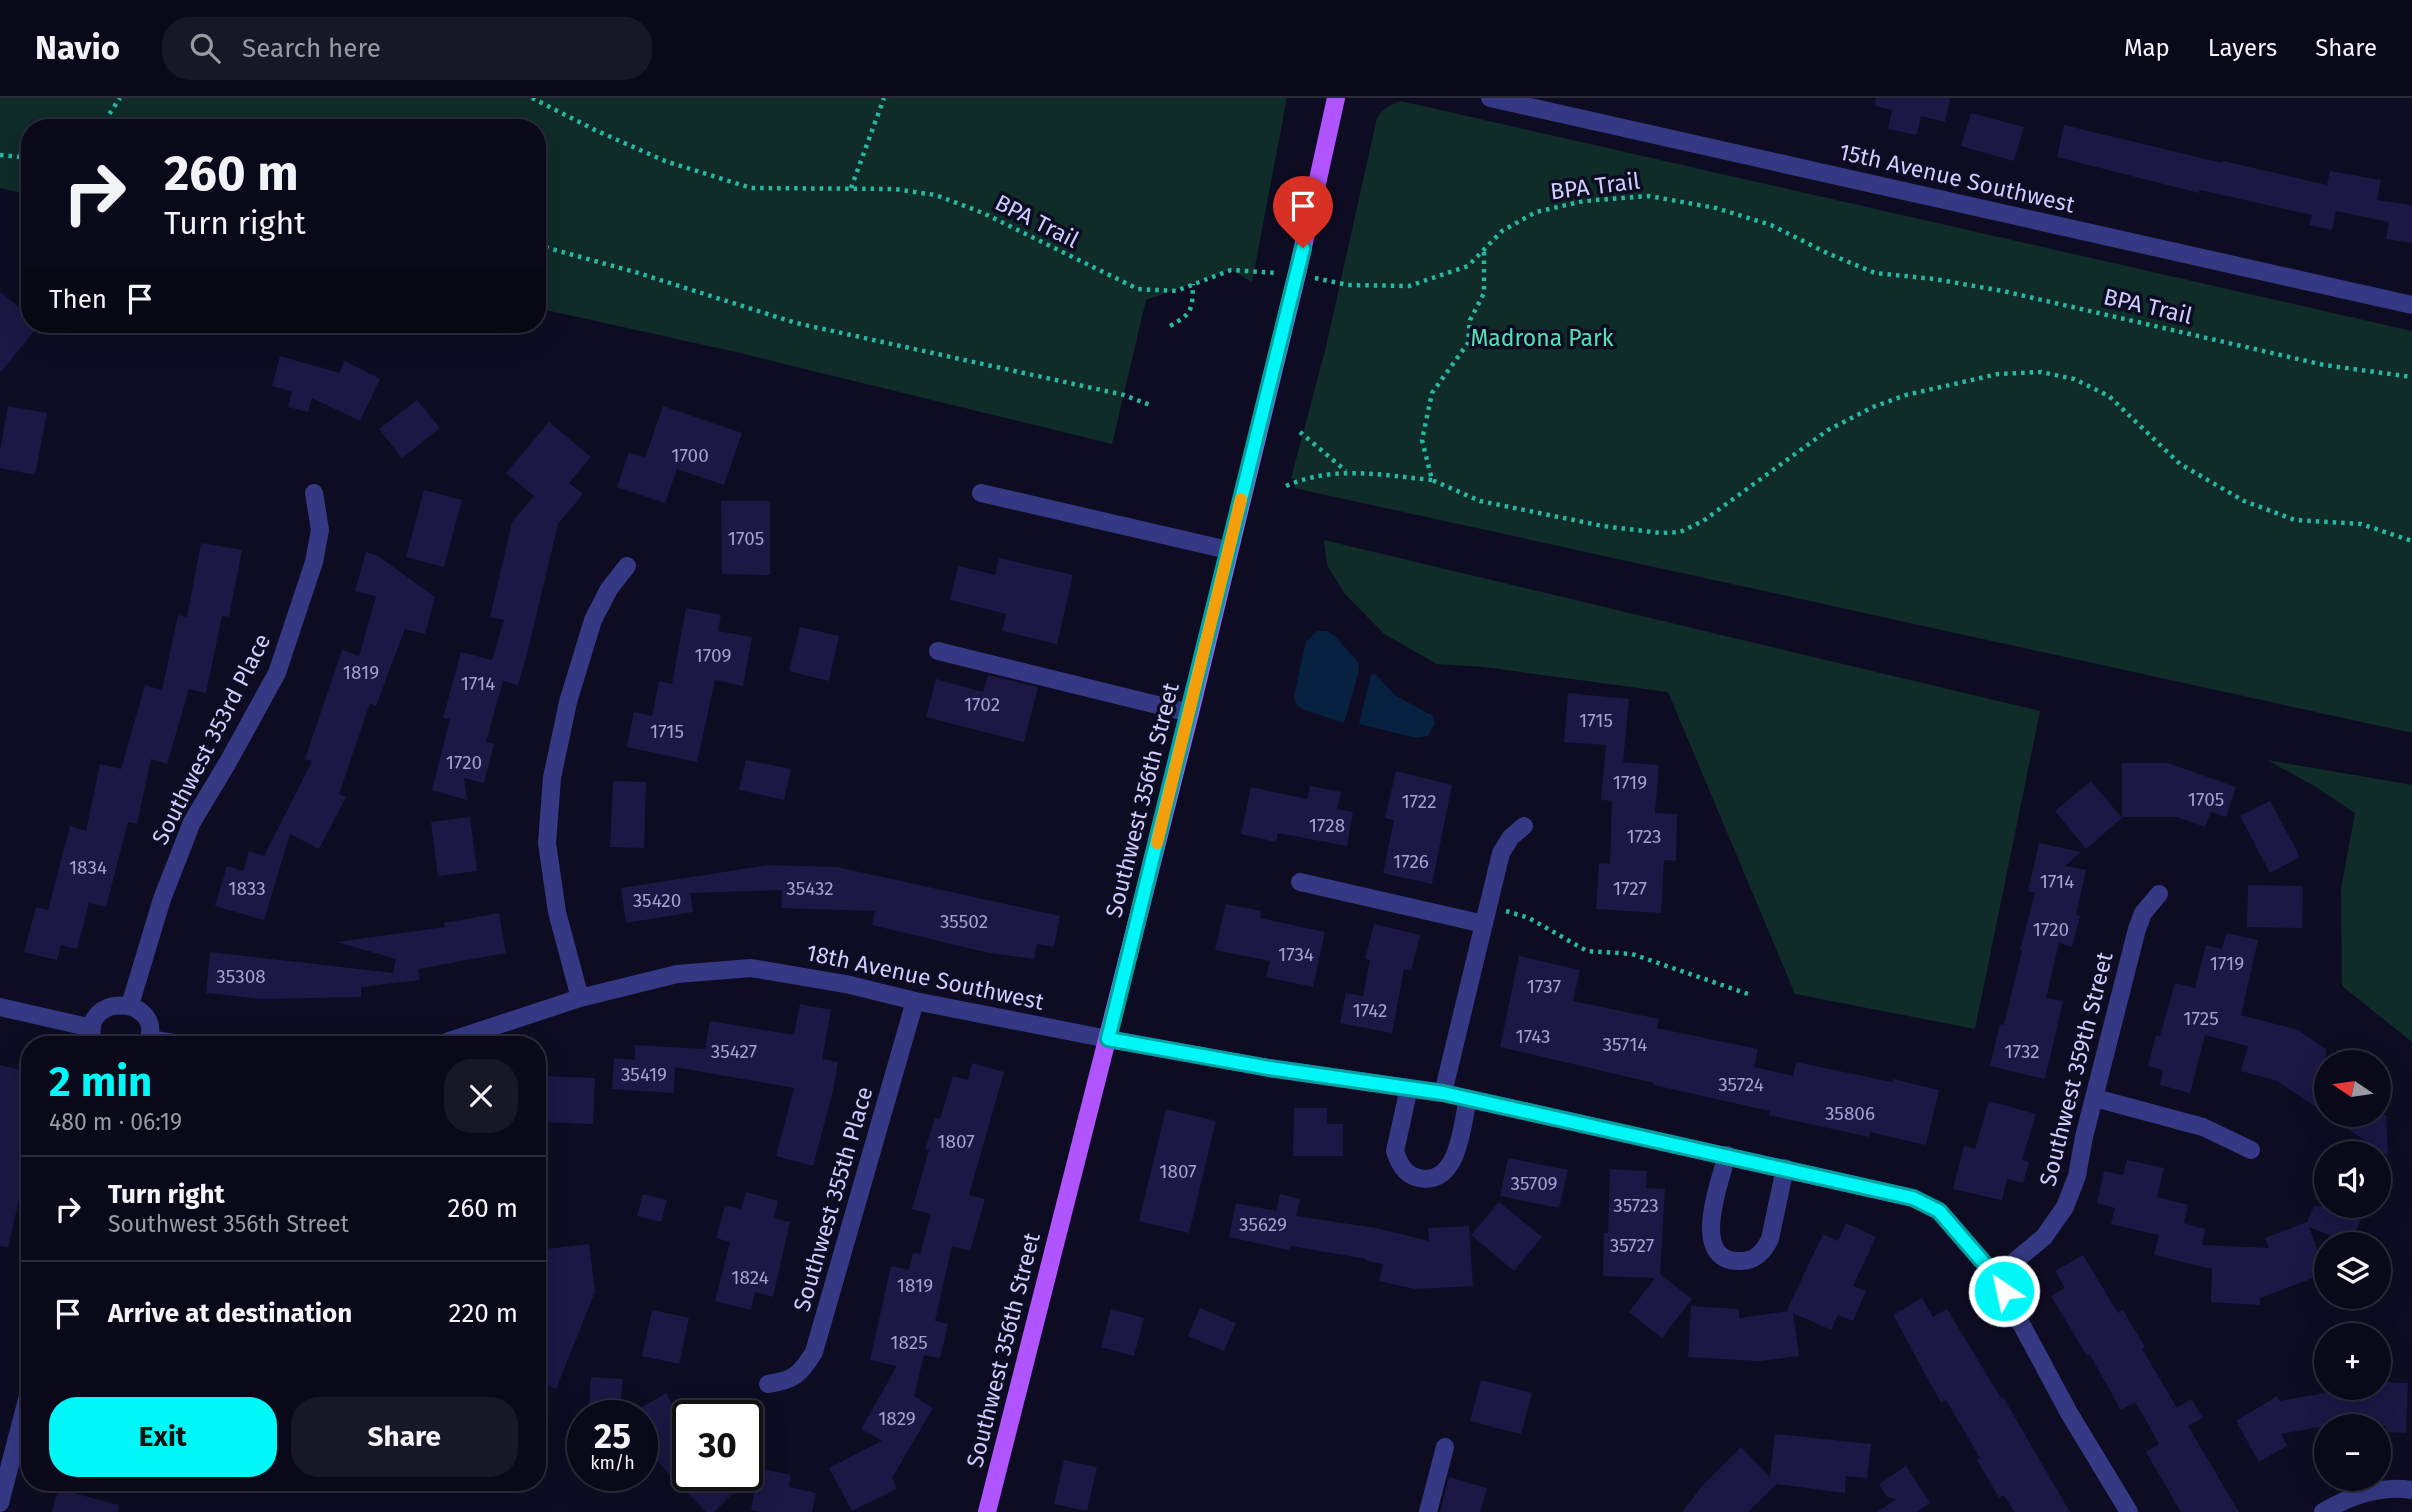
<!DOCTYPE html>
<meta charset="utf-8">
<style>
body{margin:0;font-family:"Fira Sans",sans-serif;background:#181727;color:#f1f3f6;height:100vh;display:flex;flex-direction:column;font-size:26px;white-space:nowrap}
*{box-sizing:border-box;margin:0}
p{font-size:23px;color:#999aa2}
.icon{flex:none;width:38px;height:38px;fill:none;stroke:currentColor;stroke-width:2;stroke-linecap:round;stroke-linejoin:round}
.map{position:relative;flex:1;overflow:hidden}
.sheet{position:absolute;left:21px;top:938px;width:525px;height:455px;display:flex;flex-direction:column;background:#0a091a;border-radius:28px;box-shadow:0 7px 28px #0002,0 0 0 2px #2a2a39}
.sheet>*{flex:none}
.hud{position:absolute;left:21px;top:21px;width:525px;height:214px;border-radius:28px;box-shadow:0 7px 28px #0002,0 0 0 2px #2a2a39;background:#0a091a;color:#f1f3f6;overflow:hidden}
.needle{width:46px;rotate:283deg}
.fabs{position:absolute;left:2314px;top:952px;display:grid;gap:14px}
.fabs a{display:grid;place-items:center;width:77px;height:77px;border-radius:50%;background:#0a091a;box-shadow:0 7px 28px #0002,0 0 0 2px #2a2a39;font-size:35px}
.speed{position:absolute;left:567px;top:1302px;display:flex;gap:14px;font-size:35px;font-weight:700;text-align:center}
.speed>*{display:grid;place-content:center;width:91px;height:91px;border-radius:50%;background:#0a091a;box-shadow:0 7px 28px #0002,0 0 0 2px #2a2a39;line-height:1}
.speed small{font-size:18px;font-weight:400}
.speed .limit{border:4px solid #111;border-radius:10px;background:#fff;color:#111}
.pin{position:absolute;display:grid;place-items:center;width:60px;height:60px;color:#fff;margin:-72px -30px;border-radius:50% 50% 50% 0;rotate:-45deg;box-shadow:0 0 7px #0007}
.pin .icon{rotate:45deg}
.me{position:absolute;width:77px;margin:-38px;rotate:326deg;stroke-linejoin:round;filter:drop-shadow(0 0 5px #0008)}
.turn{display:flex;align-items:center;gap:24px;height:147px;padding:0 28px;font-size:32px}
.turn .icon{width:91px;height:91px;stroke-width:2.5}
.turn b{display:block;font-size:49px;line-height:60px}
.then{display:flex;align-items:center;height:66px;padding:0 28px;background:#0003;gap:14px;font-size:26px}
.round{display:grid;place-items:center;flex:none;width:74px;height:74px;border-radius:28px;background:#181727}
.head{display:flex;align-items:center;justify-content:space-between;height:119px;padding:0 28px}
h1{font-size:42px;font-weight:700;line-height:52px;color:#00f7f8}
.cta{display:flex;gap:14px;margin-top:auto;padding:14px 28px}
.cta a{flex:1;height:80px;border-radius:28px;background:#00f7f8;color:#111;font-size:28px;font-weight:700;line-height:80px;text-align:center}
.cta a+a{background:#181727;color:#f1f3f6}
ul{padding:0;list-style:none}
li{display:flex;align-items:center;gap:21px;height:105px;padding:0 28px;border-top:2px solid #2a2a39}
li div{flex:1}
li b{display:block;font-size:26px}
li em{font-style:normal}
header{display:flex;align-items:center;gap:42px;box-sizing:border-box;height:98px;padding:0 35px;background:#0a091a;border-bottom:2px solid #2a2a39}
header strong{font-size:33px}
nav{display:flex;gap:38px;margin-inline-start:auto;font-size:24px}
.search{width:490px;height:63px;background:#181727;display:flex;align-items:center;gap:18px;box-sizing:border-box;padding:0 24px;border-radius:28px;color:#999aa2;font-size:26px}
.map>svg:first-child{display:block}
.green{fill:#0f2c28}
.water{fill:#072140}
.building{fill:#1c1744}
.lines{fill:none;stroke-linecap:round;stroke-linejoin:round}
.path{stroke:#28b8a2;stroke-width:4.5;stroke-dasharray:3.5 5;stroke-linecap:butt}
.minor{stroke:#353983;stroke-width:18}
.major{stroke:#af54ff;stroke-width:18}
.route-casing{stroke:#00a1a1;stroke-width:18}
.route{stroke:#00f7f8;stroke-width:12}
.slow{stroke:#f59e0b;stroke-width:12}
.labels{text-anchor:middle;stroke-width:7;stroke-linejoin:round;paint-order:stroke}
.number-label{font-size:19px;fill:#a2a0d0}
.street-label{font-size:23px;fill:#cecdff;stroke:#0e0c22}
.park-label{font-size:23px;fill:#54e4b3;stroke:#0e0c22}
</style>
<header>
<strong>Navio</strong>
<div class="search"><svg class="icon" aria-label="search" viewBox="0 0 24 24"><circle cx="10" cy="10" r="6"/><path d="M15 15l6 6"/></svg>Search here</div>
<nav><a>Map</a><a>Layers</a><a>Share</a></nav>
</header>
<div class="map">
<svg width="2412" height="1414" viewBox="0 0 2412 1414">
<rect width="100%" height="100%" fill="#0e0c22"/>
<path class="green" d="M0,0h1287l-35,184 -21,-12 -85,30 -34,144 -372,-91 -203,-45v-180h-507v67l-30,-7z
M1401,3l1011,230v402l-1118,-245 2,-8 -5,-2 35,-131 51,-229c6,-10 12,-13 24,-17z
M1324,442l716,171 -65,318 -180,-35 -127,-302 -184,-25 -47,-3 -53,-30 -39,-40 -18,-29z
M2267,662l145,25v257l-70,-56 -1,-97 14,-76 -39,-26z"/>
<path class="water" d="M1318,533h9l8,5 23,26 1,9 -15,52 -42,-14 -5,-4 -3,-9 12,-55z
M1375,576l21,22 37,20 2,7 -7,13 -11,2 -58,-14 12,-49z"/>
<path class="building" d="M1876,0h74l-5,24 -24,-6 -4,19 -29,-6 4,-19 -17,-4z
M1971,15l53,14 -10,34 -53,-15z
M2064,27l158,38 1,-2 104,24 3,-14 51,9 -4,20 35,5v38l-26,-4 3,-17 -53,-11 -4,19 -23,-5 3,-10 -112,-25 -1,3 -142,-36z
M0,194l30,24v8h10l-40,49z
M280,258l59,17 6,-12 35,18 -20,42 -48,-23 -4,14 -20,-5 4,-15 -20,-6z
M417,302l23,28 -38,30 -23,-29z
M8,308l39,7 -12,62 -35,-7v-17z
M663,308l79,27 -18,52 -47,-16 -12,34 -48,-16 12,-35 16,6z
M549,324l42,35 -22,26 14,11 -25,30 -29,122 -11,39 -15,-4 -17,61 8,2 -10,39 -20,-5 3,22 -35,-10 18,-71 -7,-1 18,-66 31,8 12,-40 -14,-3 22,-95 22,-26 -28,-23z
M424,392l38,10 -18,67 -38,-10z
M721,403h49v74l-48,-1z
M201,445l41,7 -13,67 -7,-1 -16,77 -17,-4 -22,75 -16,-5 -14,65 -9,-2 -22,85 -17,-4 -12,46 -16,-4 -4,15 -33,-8 12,-45 12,3 22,-84 16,5 14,-67 21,5 24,-84 17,5 16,-75 9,2z
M366,454l12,4 57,41 -10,37 -20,-5 -29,77 -6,-3 -31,91 7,3 -27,52 -29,-15 -26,86 -49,-14 12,-40 16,5 6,-20 15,5 48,-95 -7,-2 37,-109 17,6 17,-60 -21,-5z
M999,460l74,17 -16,69 -55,-13 4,-17 -56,-14 8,-34 37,9z
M686,510l35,7 -3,16 34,6 -9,49 -28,-6 -18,82 -70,-15 7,-35 18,4 7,-35 13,3z
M800,529l39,9 -10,45 -40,-10z
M988,577l50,12 -14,55 -98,-25 10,-38 47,13z
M1568,595l61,6 -6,63 36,3 -4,48 22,1 -1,47 -12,-1 -3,53 -65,-4 3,-46 11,1 2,-63 -11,-1 5,-55 -42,-3z
M746,662l45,9 -7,31 -45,-10z
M2122,665h46l68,24 -10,30 -15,-5 -6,15 -28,-10h-55z
M1396,673l56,14 -20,99 -49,-11 11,-53 -9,-2z
M613,683l33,1 -2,66 -34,-1z
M2091,683l31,37 -36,31 -31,-38z
M1310,688l31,6 -4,17 16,3 -6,34 -69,-13 -2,9 -35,-8 10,-47 56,12z
M2270,703l30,56 -30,16 -30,-57z
M470,719l7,54 -39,5 -7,-54z
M2039,745l42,9 -16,14 21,4 -10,45 4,1 -8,31 -13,-4 -13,55 17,3 -18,78 -55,-13 10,-42 4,1 18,-75h-2l15,-57 -7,-2z
M768,767l69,2 223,49 -6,31 -17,-3 -3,15 -45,-6 -117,-28 3,-14 -94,-3 1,-18 -92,3 3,19 -67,11 -5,-35z
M2248,787l55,1 -1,42 -55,-1z
M1226,806l35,7 -1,7 65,14 -12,55 -47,-10 4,-16 -55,-11z
M499,815l7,40 -88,16 2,11 -59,7v10l-99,2 -56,-6 4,-41 183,21 3,-14 -59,-17 108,-15 -1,-4z
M1374,826l46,11 -9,36 -7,-2 -12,64 -52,-10 6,-30 17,3 7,-36 -5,-1z
M2226,835l32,7 -17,75 57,15 28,19v65l-49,-33 -36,-10 7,-25 -43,-11 -15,58 -30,-8 3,-15 -15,-4 8,-31 4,1 15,-53 20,5 11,-43 16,4z
M1519,858l61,14 -7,31 86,18 -2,9 101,21 -4,18 39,9 3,-14 96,20 1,-3 46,11 -13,55 -56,-13 -1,5 -100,-22 1,-4 -116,-26v-2l-154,-36z
M800,906l31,6 -9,49 16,3 -5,29 -20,75 -37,-10 18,-68 -119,-21 -1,26 -62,-4 2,-31 21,2v-15l70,4 5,-28 84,14z
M972,965l32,9 -35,123 16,4 -15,52 -18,-5 -17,75 13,3 -8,34 -16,-3 -10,41 19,12 -41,70 5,11 -45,22 -23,-43 53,-27 -21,-12 36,-63 -27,-6 21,-94 18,4 4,-17 7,1 11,-40 -19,-5 17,-59 -4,-1 10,-31 5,1 13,-43 15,4z
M0,967l30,7v81l-22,94 -8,-1z
M542,978l53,2 -2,46 -52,-2z
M1989,1003l47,13 -14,46 7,2 -6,21 -16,-4 -5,21 -49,-11 11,-43 11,3z
M1294,1010h33v16h16v32h-50z
M1166,1011l50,12 -27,112 -50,-12z
M2327,1017h59l2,41z
M1508,1060l60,12 -9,38 -59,-12z
M2127,1062l37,8 -7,29 31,8 -4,18 21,6 -3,16 67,3 -4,-10 42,-16 7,-16h52l-15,38 -42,-17 17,46 -66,25v7l-49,-3 1,-33 -58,-14 5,-20 -48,-11 4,-16 -18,-5 7,-32 19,4z
M1610,1071l37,2 -1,17 19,1 -5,85 32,25 -30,39 -33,-26 26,-34 -52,-2 1,-43h4z
M746,1094l32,9 -4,17 16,4 -17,75 -18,-5 -4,18 -36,-9 15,-59 -14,-4 9,-33 16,4z
M643,1096l24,6 -6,22 -24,-6z
M1280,1096l20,5 -4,17 80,12 53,13 -1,-13 41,-2 4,60 -58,3 -36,-8 4,-17 -16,-3v-2l-77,-13 -1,4 -60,-13 7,-34 40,8z
M1499,1104l43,35 -28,34 -43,-36z
M1846,1125l30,14 -23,49 13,5 -13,30 -15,-6 -7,15 -38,-17 6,43 -39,5 -72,-4 3,-51 48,3v9l50,-7 -2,-1 36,-76 15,7z
M589,1146l6,48 -39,97 -19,-8v-131z
M2083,1157l35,58 5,-3 22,37 -3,2 35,59 14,-9 12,19 -15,8 51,86h-58l-10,-17 -25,-43 13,-8 -11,-20 -13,-22 -14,8 -31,-55 -3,1 -36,-60 14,-8 -10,-17z
M1922,1200l11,19 14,-8 54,89 2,-1 67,115h-56l-10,-17 -5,3 -22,-38 3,-2 -34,-58 -5,3 -48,-88z
M1200,1210l36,15 -12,28 -36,-15z
M1111,1211l33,9 -10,38 -33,-9z
M652,1212l37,8 -10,46 -37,-8z
M591,1279l32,2 -3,29 -31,-2z
M1481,1282l51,13 -11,41 -51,-13z
M2381,1284l27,1 -2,50 -20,-1v-6h-60l-45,8 6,12 -28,16 -23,-41 41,-25 3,5 71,-13h27v-5z
M666,1295l22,37v45h64l-38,37h-8l-52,-54 -4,2 -8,-14v-39z
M1775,1336l96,10 -4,34 -21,-2 -1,17 -68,-9 -29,28h-66l20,-26 39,-39 29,30z
M1064,1362l33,7 -10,44 -33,-7z
M1906,1368l24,37 -13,9h-40l20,-13 -10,-2 -8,-13z
M759,1370l32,7 -2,12 27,6 -4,19h-50l-11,-2z
M1449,1379l38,11 -7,24h-40z
M58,1391l61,16 -1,7h-66z"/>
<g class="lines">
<path class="path" d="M532,0l63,32 70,31 86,27 143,1 42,6 47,18 155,76 38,2 55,-21 47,3
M100,30l20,-30
M0,57l30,3
M851,90l33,-90
M537,147l98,27 161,51 328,72 26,10
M1484,154v41l-14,27 -2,23 -36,50 -10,47 10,40 48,21 123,25 57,7 20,-1 23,-11 125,-91 45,-23 33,-12 92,-21 43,-2 33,7 35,17 71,68 64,37 51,19 66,4 51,17
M1315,180l33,7 61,1 59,-20 34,-35 34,-19 48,-11 65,-5 67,12 55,17 56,28 48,20 59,6 69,12 321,74 88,12
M1170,228c23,-13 22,-16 23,-42
M1300,334l46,39
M1286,388c48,-21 95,-11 146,-6
M1506,813l23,7 58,33 45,3 116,40"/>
<path class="minor" d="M1490,0l922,207
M981,395l247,57
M938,553l252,62
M1300,784l184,42
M580,900l-23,-86 -10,-69 5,-65 16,-76 25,-82 16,-31 18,-23
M130,907l32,-106 30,-77 36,-60 49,-89 37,-111 6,-32 -6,-37
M0,909l92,21
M149,941l37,6
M94,947c-19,-56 77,-49 52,0
M437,947l143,-47 97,-24 74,-6 95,16 69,17 193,38 161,29 174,25 470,105 26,13 57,66 73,136 60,99
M1409,990l-14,63c4,13 10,24 24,27 40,8 43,-53 49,-80
M1443,995l58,-240 10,-16 13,-11
M2095,1000l108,29 48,23
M1727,1057c-7,27 -39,108 14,106 15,0 23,-10 29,-22l15,-71
M1996,1179l48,-40 21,-30 12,-31 7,-39 53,-208 6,-16 16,-19
M768,1286c26,-4 32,-9 46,-32l101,-351
M0,1405l30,-115
M1428,1414l17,-65
M2323,1414c27,-16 57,-27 89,-22"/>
<path class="major" d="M987,1414l203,-799 107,-439 39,-176"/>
</g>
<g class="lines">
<defs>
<path id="route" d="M1303,150l-195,791 161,29 174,25 470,105 26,13 57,66 8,14"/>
</defs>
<use href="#route" class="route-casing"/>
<use href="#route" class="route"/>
<path class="slow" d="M1157,745l84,-344"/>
</g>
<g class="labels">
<g class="number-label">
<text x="690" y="364">1700</text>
<text x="746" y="447">1705</text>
<text x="713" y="564">1709</text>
<text x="361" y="581">1819</text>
<text x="478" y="592">1714</text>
<text x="982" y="613">1702</text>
<text x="1596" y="629">1715</text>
<text x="667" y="640">1715</text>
<text x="464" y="671">1720</text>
<text x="1630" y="691">1719</text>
<text x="2206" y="708">1705</text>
<text x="1419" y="710">1722</text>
<text x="1327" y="734">1728</text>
<text x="1644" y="745">1723</text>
<text x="1411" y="770">1726</text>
<text x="88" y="776">1834</text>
<text x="2057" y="790">1714</text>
<text x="247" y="797">1833</text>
<text x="810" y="797">35432</text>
<text x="1630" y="797">1727</text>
<text x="657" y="809">35420</text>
<text x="964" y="830">35502</text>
<text x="2051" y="838">1720</text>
<text x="1296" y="863">1734</text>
<text x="2227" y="872">1719</text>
<text x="241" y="885">35308</text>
<text x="1544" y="895">1737</text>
<text x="1370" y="919">1742</text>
<text x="2201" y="927">1725</text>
<text x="1533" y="945">1743</text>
<text x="1625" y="953">35714</text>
<text x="734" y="960">35427</text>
<text x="2022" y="960">1732</text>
<text x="644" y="983">35419</text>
<text x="1741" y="993">35724</text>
<text x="1850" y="1022">35806</text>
<text x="956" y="1050">1807</text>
<text x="1178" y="1080">1807</text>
<text x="1534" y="1092">35709</text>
<text x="1636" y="1114">35723</text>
<text x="1263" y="1133">35629</text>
<text x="1632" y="1154">35727</text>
<text x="750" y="1186">1824</text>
<text x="915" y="1194">1819</text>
<text x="909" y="1251">1825</text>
<text x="897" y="1327">1829</text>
</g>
<g class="street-label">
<text transform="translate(1957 80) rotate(13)" y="8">15th Avenue Southwest</text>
<text transform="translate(1595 88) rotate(-7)" y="8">BPA Trail</text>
<text transform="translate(1037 123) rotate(27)" y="8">BPA Trail</text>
<text transform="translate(2148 208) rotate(13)" y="8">BPA Trail</text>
<text transform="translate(211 641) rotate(-63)" y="8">Southwest 353rd Place</text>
<text transform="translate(1142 702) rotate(-76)" y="8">Southwest 356th Street</text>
<text transform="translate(925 879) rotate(12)" y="8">18th Avenue Southwest</text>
<text transform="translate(2076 971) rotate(-76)" y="8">Southwest 359th Street</text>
<text transform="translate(833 1101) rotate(-74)" y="8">Southwest 355th Place</text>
<text transform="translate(1003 1252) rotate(-76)" y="8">Southwest 356th Street</text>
</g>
<g class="park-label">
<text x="1542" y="248">Madrona Park</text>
</g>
</g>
</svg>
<div class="fabs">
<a><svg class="needle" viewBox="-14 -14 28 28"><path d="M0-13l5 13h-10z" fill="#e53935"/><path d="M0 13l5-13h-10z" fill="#999aa2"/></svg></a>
<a><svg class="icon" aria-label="sound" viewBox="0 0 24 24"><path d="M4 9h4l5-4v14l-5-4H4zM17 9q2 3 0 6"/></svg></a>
<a><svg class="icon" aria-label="layers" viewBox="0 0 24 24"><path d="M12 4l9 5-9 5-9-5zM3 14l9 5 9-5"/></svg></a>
<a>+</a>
<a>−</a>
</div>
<div class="speed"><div>25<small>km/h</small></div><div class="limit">30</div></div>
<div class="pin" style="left:1303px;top:150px;background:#d93025"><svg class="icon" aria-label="arrive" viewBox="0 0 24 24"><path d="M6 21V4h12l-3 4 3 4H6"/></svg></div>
<svg class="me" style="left:2004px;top:1193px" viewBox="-20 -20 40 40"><circle r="17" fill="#00f7f8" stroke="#fff" stroke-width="3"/><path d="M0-11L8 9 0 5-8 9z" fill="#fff"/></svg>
<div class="hud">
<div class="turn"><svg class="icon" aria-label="right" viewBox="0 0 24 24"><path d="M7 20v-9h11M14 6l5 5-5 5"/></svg><div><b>260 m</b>Turn right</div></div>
<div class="then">Then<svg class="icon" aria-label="arrive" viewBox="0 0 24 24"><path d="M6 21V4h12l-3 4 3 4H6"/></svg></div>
</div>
<section class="sheet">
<div class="head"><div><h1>2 min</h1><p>480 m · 06:19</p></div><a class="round"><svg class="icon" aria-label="close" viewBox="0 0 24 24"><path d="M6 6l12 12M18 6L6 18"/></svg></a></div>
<ul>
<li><svg class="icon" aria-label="right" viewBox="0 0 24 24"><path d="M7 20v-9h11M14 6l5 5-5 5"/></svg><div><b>Turn right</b><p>Southwest 356th Street</p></div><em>260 m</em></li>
<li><svg class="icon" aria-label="arrive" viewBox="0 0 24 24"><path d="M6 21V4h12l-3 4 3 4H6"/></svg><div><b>Arrive at destination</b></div><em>220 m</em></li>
</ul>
<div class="cta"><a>Exit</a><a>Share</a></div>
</section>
</div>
